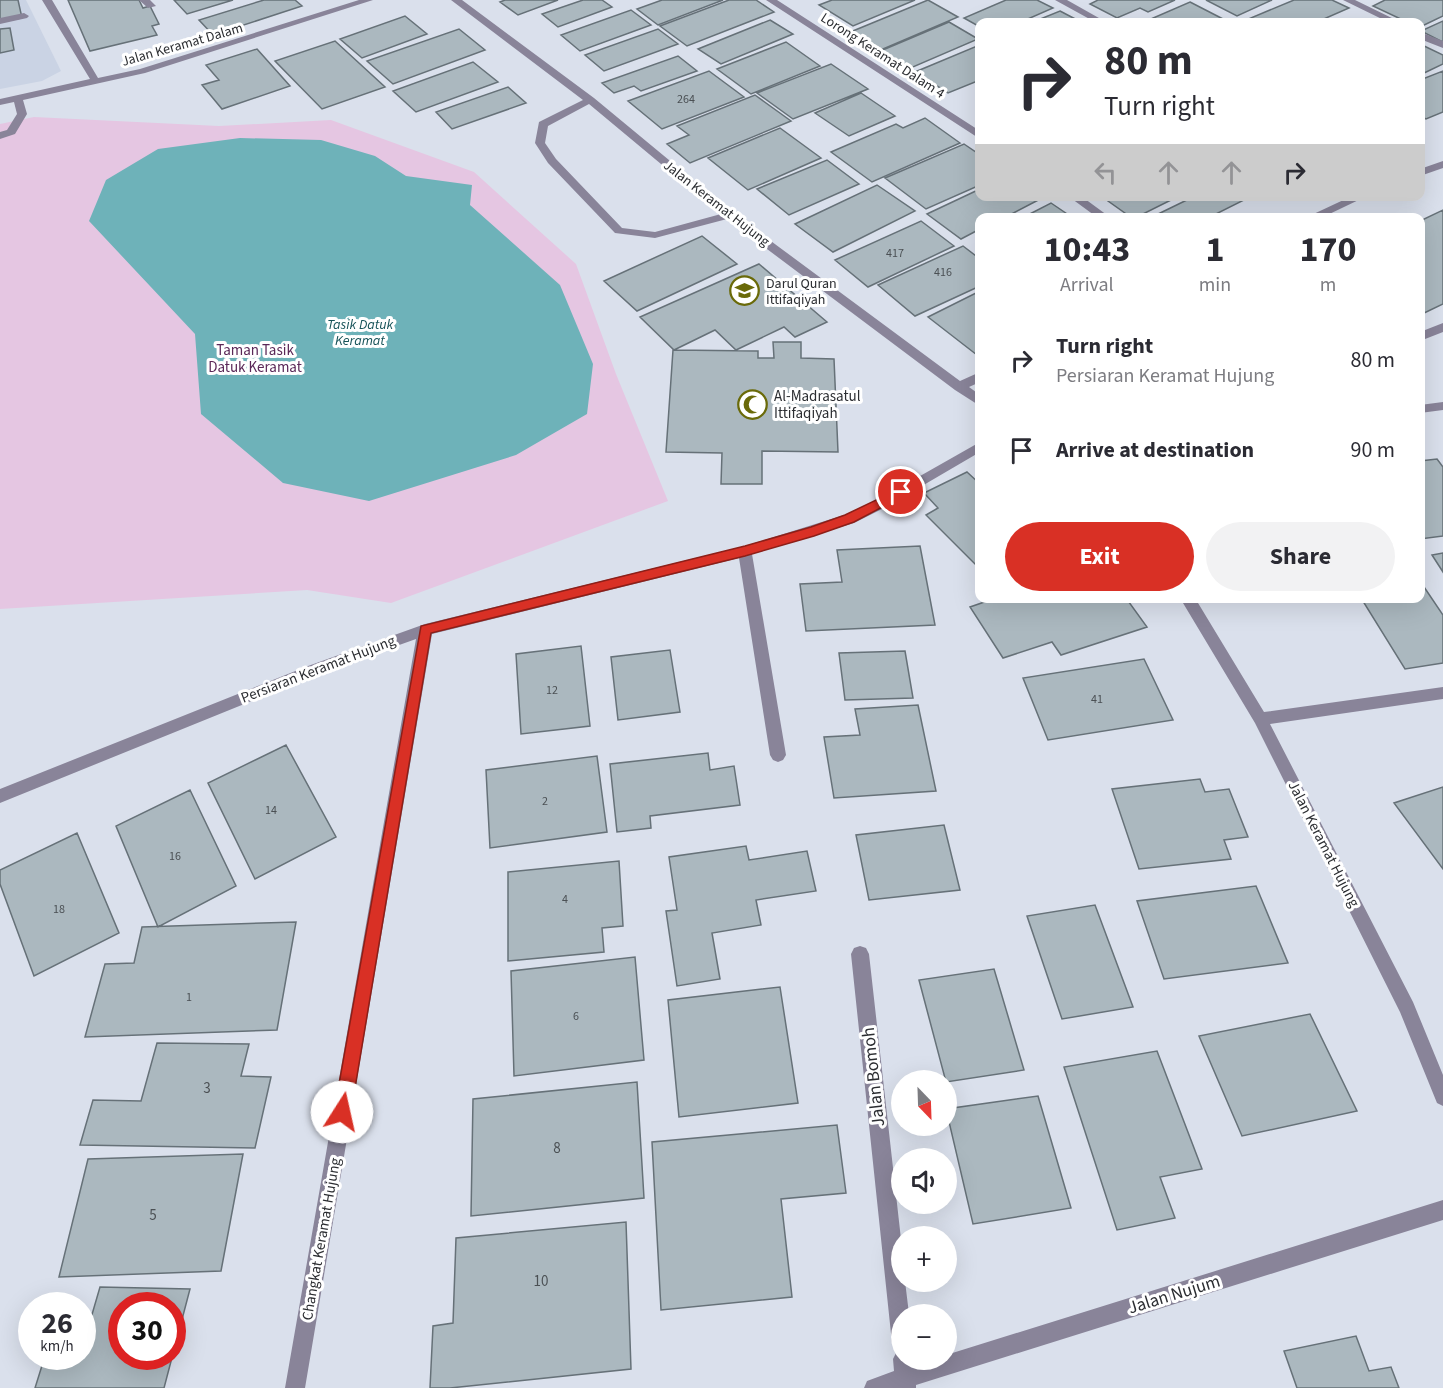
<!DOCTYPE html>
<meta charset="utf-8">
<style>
body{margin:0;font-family:"Source Sans 3",sans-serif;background:#f2f2f3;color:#2b2b33;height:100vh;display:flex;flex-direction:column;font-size:22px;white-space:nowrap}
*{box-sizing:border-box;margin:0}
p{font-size:20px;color:#7c7c81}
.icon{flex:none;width:33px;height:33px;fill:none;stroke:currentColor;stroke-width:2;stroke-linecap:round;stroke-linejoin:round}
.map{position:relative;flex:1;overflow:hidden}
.drawer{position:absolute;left:975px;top:213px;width:450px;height:390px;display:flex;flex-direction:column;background:#fff;border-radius:12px;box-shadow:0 6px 24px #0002}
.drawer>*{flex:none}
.hud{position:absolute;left:975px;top:18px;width:450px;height:183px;border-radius:12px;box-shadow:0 6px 24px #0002;background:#fff;color:#2b2b33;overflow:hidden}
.needle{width:39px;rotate:157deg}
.buttons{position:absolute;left:891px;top:1070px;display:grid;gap:12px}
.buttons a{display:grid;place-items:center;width:66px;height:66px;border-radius:50%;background:#fff;box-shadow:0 6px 24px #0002;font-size:30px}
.speed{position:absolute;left:18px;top:1292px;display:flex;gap:12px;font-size:30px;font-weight:700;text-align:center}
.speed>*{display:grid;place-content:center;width:78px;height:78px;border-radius:50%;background:#fff;box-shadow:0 6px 24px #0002;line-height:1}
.speed small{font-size:15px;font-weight:400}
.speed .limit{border:9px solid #d22;background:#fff;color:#111}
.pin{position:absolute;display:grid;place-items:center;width:51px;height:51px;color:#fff;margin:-26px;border:3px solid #fff;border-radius:50%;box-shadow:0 2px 6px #0007}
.me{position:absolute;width:66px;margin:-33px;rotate:10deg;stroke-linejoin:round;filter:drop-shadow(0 0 4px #0008)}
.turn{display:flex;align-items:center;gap:21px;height:126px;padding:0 30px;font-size:27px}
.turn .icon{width:78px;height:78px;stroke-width:2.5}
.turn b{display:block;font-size:42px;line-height:51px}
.lanes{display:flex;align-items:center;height:57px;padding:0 30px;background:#0003;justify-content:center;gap:30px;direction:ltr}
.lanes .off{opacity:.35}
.eta{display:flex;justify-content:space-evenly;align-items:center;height:102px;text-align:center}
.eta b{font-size:36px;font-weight:700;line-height:42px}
.primary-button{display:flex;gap:12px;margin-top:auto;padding:12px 30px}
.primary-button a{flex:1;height:69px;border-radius:36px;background:#d93025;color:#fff;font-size:24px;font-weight:700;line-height:69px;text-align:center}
.primary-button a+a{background:#f2f2f3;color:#2b2b33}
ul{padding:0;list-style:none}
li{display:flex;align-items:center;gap:18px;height:90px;padding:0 30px}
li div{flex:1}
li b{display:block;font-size:22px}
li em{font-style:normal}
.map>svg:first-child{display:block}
.built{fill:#cad3e4}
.green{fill:#e5c6e2}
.water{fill:#6eb2b9}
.building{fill:#abb8bf;stroke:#667178;stroke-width:1.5;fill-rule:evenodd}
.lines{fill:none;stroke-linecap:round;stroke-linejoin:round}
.minor{fill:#898499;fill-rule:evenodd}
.route{fill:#d93025;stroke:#8d1f18;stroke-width:1.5}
.labels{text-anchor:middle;stroke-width:6;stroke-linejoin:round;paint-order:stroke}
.number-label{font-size:12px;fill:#4b5054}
.far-street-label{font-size:14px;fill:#2b2d31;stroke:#fff}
.far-poi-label{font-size:14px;fill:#2b2d31;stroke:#fff;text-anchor:start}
.far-water-label{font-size:14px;font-style:italic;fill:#175359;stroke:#fff}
.park-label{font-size:15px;fill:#5a2757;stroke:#fff}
.poi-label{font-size:15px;fill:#2b2d31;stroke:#fff;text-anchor:start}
.street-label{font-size:15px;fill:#2b2d31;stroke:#fff}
.near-number-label{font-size:15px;fill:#4b5054}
.near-street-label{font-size:18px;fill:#2b2d31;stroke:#fff}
</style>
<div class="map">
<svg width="1443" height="1388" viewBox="0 0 1443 1388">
<rect width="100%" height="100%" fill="#dae0ec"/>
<path class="built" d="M0,0h26l35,71 -19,10 -42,8z"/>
<path class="green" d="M34,117l185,9 112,-6 143,52 102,92 40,110 52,127 -277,102 -84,-13 -307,19v-485z"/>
<path class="water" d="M240,138l81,2 54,16 31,20 66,9 -2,20 90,80 33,79 -6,50 -71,41 -147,46 -86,-18 -82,-69 -6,-80 -106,-113 17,-41 52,-31z"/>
<path class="building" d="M0,0h18l4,18 -22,4z
M68,0h71l4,8 7,-2 9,18 -7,2 5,9 -67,16z
M174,0h59l-46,14z
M264,0h31l7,6 -89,29 -14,-15z
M505,0h53l-40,15 -18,-13z
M583,0h19l10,7 -54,20 -16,-13z
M662,0h61l-65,25 -21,-16z
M729,0h27l18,12 -87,34 -27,-20z
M832,0h83l-62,26 -34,-21z
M928,0l30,17 -82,35 -28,-19z
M1006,0h31l16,8 -32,14h-41v5l-16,-9z
M1098,0h77l-27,12 -8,-4 -23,10 -27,-14z
M1206,0h66l-35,16z
M1294,0h38l17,8 -32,14h-67l-4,-2z
M1385,0h58v16l-23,11v-5h-13l-34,-16z
M1190,2l35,18 -5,2h-76z
M631,10l20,15 -71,26 -19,-16z
M1060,11l21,11h-48z
M405,16l22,18 -65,24 -22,-19z
M770,20l23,14 -72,30 -23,-15z
M1443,21v21l-22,-11z
M949,22l29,17 -72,31 -28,-18z
M10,28l4,22 -14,3v-24z
M459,29l26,21 -92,34 -26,-23z
M658,29l20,15 -74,27 -19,-16z
M335,41l50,46 -63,22 -47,-48z
M786,42l34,24 -69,28 -34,-25z
M1420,44l23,11v9l-23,11z
M977,46l3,2v32l-32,13 -33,-21z
M257,49l33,37 -68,23 -20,-24 17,-5 -13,-15z
M678,56l19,15 -56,20 -7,-5 -20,7 -12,-10z
M473,62l25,20 -82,30 -23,-21z
M831,64l37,25 -75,30 -36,-26z
M709,71l35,26 -82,32 -34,-28z
M1443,71v41l-17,7 -6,-3v-36z
M508,87l18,16 -74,26 -16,-17z
M861,93l34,23 -46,20 -34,-23z
M755,95l36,26 -101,42 -23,-19 22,-9 -12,-9z
M925,118l35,25 -88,39 -41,-30 65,-28 7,4z
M780,128l41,30 -73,32 -40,-32z
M964,144l16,11v30l-54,24 -41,-31z
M827,160l32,24 -70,31 -32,-26z
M877,185l38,26 -82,41 -38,-28z
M980,189v7h66l-42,22h-24v11l-19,10 -34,-25z
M1101,196h78l-44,22h-3z
M1195,196h39l8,5 -34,17 -54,-2z
M1051,203l22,15h-51z
M1443,210v94l-23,11v-94z
M921,221l33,25 -86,41 -33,-27z
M702,236l35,28 -100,47 -33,-30z
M963,246l17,13v27l-65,30 -37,-31z
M759,264l68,58 -32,15 -11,-10 -48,23 -21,-20 -41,20 -34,-33z
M980,291v63l-3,1 -49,-38z
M773,342h28v16l33,1 4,93 -76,-1v33h-41l1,-31 -56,-1 7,-102 85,1v7h16z
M1437,459l6,8v69l-23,3v-78z
M967,472l13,12v85l-54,-54 12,-7 -14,-15z
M920,546l15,79 -129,6 -6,-47 42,-2 -5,-32z
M1443,553v19l-11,-17z
M1420,581l23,34v48l-38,6 -44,-71h59z
M996,598h130l21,29 -86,28 -9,-13 -49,16 -33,-51z
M581,646l9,80 -69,8 -5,-80z
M670,650l10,62 -62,8 -7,-63z
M905,651l8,47 -68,2 -6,-47z
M1144,659l29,61 -125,20 -25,-62z
M918,705l18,86 -102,7 -10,-61 36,-2 -5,-26z
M286,745l50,92 -81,42 -47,-96z
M708,753l2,17 24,-4 6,39 -90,11 1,12 -34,4 -7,-68z
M597,756l10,76 -117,16 -4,-78z
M1200,779l5,13 24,-3 19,48 -24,3 7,19 -92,10 -27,-80z
M1443,787v82l-49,-66z
M190,790l46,96 -78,41 -42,-101z
M944,825l16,65 -91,10 -13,-65z
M77,833l42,100 -85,43 -34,-92v-14z
M746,846l3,14 58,-9 9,40 -60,9 5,25 -49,8 8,46 -43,7 -11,-75 11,-1 -8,-53z
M619,861l4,65 -21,2 2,24 -96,9v-89z
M1256,886l32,77 -124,16 -27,-78z
M1095,905l38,102 -71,12 -35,-103z
M296,922l-19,108 -192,7 20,-73 29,-1 8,-36z
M635,957l9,103 -130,16 -3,-105z
M994,969l30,101 -78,12 -27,-102z
M780,987l18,116 -119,14 -11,-117z
M1310,1014l47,97 -115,25 -43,-100z
M157,1043l92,1 -8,32 30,1 -16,71 -175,-3 13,-45 48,1z
M1157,1051l45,118 -42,8 15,41 -58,12 -53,-163z
M637,1082l7,116 -173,18 2,-117z
M1038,1096l33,112 -98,16 -27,-115z
M837,1125l9,68 -65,6 11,98 -131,13 -9,-168z
M243,1154l-22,117 -162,6 29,-118z
M626,1222l5,147 -181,19h-20l3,-62 20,-3 3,-85z
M100,1287l90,2 -26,99h-129l10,-32h37v-39l9,1zM122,1305h50v51h-50z
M1356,1336l13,35 22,-4 8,21h-102l-13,-37z"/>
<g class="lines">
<path class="minor" d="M42,0h10l46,78 42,-9 219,-69h14l-228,73 -122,27 4,14 -12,20 -15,5v-7l7,-2 10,-16 -3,-12 -14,3v-6l90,-20z
M139,0h11l6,6 -8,2z
M451,0h11l132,98 139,115 227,168 20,-9v10l-11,5 11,8v11l-25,-16 -228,-171 -72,19 -40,-5 -67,-70 -13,-20 4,-21 44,-22zM589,104l132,110 -66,18 -33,-4 -66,-69 -11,-16 3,-17z
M766,0h11l203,131v8z
M1055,0h12l39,22h-11z
M1343,0h12l45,22h-12z
M24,13l5,3 -2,2 -27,6v-6z
M1420,32l23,9v7l-23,-9z
M1443,161v7l-23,8v-7z
M1068,196h13l30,22h-13z
M1352,196h15l-46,22h-16z
M1443,323v9l-23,9v-9z
M1443,402v8l-23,3v-8z
M980,442v10l-94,55 -32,16 -102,31 34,201 -3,5 -5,2 -5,-2 -3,-5 -31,-197 -307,76 -127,754h-20l131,-749 -98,35 -318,129v-14l308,-123 117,-42 320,-78 99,-31 32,-14z
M1180,598h15l69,114 179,-25v12l-173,25 143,278 30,73v31l-6,-3 -37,-91 -145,-289z
M860,946l6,2 3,6 33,294v33h3l4,33h-7v45h11l1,6 20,-6h12v-4l497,-155v20l-527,165v3h-52l3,-7 27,-10 -1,-12 4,-8 -5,-8 -41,-389 3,-6z"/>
</g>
<path class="route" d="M901,488l6,4 -2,3 -51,27 -40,14 -69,20 -314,77 -80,479 -3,6 -6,3 -5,-3 -3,-6 87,-486 324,-80 66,-19 34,-12z"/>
<defs>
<symbol id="school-ring" viewBox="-11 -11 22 22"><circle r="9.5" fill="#fff" stroke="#6a6a09" stroke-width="1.5"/><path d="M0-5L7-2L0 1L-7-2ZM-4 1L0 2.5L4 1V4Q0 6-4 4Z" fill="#6a6a09"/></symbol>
<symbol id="mosque-ring" viewBox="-11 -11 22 22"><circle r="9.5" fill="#fff" stroke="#6a6a09" stroke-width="1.5"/><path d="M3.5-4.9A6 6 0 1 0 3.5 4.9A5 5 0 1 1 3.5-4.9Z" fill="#6a6a09"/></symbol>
</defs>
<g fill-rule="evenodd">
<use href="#school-ring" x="728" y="274" width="33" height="33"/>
<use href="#mosque-ring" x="736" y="388" width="33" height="33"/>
</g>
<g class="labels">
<g class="number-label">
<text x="686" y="103">264</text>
<text x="895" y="257">417</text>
<text x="943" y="276">416</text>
<text x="552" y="694">12</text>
<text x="1097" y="703">41</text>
<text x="545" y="805">2</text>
<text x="271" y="814">14</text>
<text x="175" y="860">16</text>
<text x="565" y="903">4</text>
<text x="59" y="913">18</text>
<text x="189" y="1001">1</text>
<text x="576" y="1020">6</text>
</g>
<g class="far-street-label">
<text transform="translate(182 44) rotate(-16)" y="5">Jalan Keramat Dalam</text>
<text transform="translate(883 55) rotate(33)" y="5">Lorong Keramat Dalam 4</text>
<text transform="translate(717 203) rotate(38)" y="5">Jalan Keramat Hujung</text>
</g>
<g class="far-poi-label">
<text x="766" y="288">Darul Quran<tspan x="766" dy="16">Ittifaqiyah</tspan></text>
</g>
<g class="far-water-label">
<text x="360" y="329">Tasik Datuk<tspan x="360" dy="16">Keramat</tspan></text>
</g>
<g class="park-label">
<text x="255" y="355">Taman Tasik<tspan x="255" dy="17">Datuk Keramat</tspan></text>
</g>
<g class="poi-label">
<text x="774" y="401">Al-Madrasatul<tspan x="774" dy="17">Ittifaqiyah</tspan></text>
</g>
<g class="street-label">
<text transform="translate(318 669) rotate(-21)" y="5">Persiaran Keramat Hujung</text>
<text transform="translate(1324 844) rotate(63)" y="5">Jalan Keramat Hujung</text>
<text transform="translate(321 1239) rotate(-80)" y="5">Changkat Keramat Hujung</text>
</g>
<g class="near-number-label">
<text x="207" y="1093">3</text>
<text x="557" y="1153">8</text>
<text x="153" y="1220">5</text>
<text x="541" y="1286">10</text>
</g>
<g class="near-street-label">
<text transform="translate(873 1077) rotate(-96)" y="6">Jalan Bomoh</text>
<text transform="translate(1174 1294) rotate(-17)" y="6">Jalan Nujum</text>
</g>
</g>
</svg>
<div class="buttons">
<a><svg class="needle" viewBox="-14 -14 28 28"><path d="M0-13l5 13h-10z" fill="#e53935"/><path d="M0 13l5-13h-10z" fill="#7c7c81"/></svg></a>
<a><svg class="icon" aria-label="sound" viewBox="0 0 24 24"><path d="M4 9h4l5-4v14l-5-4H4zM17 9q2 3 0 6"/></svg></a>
<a>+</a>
<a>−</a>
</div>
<div class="speed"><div>26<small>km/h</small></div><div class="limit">30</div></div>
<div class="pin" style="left:901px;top:492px;background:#d93025"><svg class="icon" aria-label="arrive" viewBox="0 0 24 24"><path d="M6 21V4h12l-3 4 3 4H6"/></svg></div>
<svg class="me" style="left:342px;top:1112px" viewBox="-20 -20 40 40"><circle r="19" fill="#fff"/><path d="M0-13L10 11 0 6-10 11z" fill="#d93025"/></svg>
<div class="hud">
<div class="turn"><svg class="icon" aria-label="right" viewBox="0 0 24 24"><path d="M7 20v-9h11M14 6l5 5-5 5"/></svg><div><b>80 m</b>Turn right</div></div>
<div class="lanes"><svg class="icon off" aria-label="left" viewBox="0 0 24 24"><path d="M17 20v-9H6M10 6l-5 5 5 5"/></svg><svg class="icon off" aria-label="ahead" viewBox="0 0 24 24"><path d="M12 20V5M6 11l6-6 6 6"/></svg><svg class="icon off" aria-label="ahead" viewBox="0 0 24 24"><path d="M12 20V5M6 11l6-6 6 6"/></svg><svg class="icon" aria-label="right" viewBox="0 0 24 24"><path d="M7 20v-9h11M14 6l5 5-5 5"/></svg></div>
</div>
<section class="drawer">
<div class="eta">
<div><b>10:43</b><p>Arrival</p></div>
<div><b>1</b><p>min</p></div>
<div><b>170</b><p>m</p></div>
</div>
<ul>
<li><svg class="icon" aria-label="right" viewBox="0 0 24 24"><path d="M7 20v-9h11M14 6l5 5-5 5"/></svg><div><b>Turn right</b><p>Persiaran Keramat Hujung</p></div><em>80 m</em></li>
<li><svg class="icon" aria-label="arrive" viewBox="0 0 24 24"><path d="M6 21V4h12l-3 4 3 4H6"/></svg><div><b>Arrive at destination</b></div><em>90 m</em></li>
</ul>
<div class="primary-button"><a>Exit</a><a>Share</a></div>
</section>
</div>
